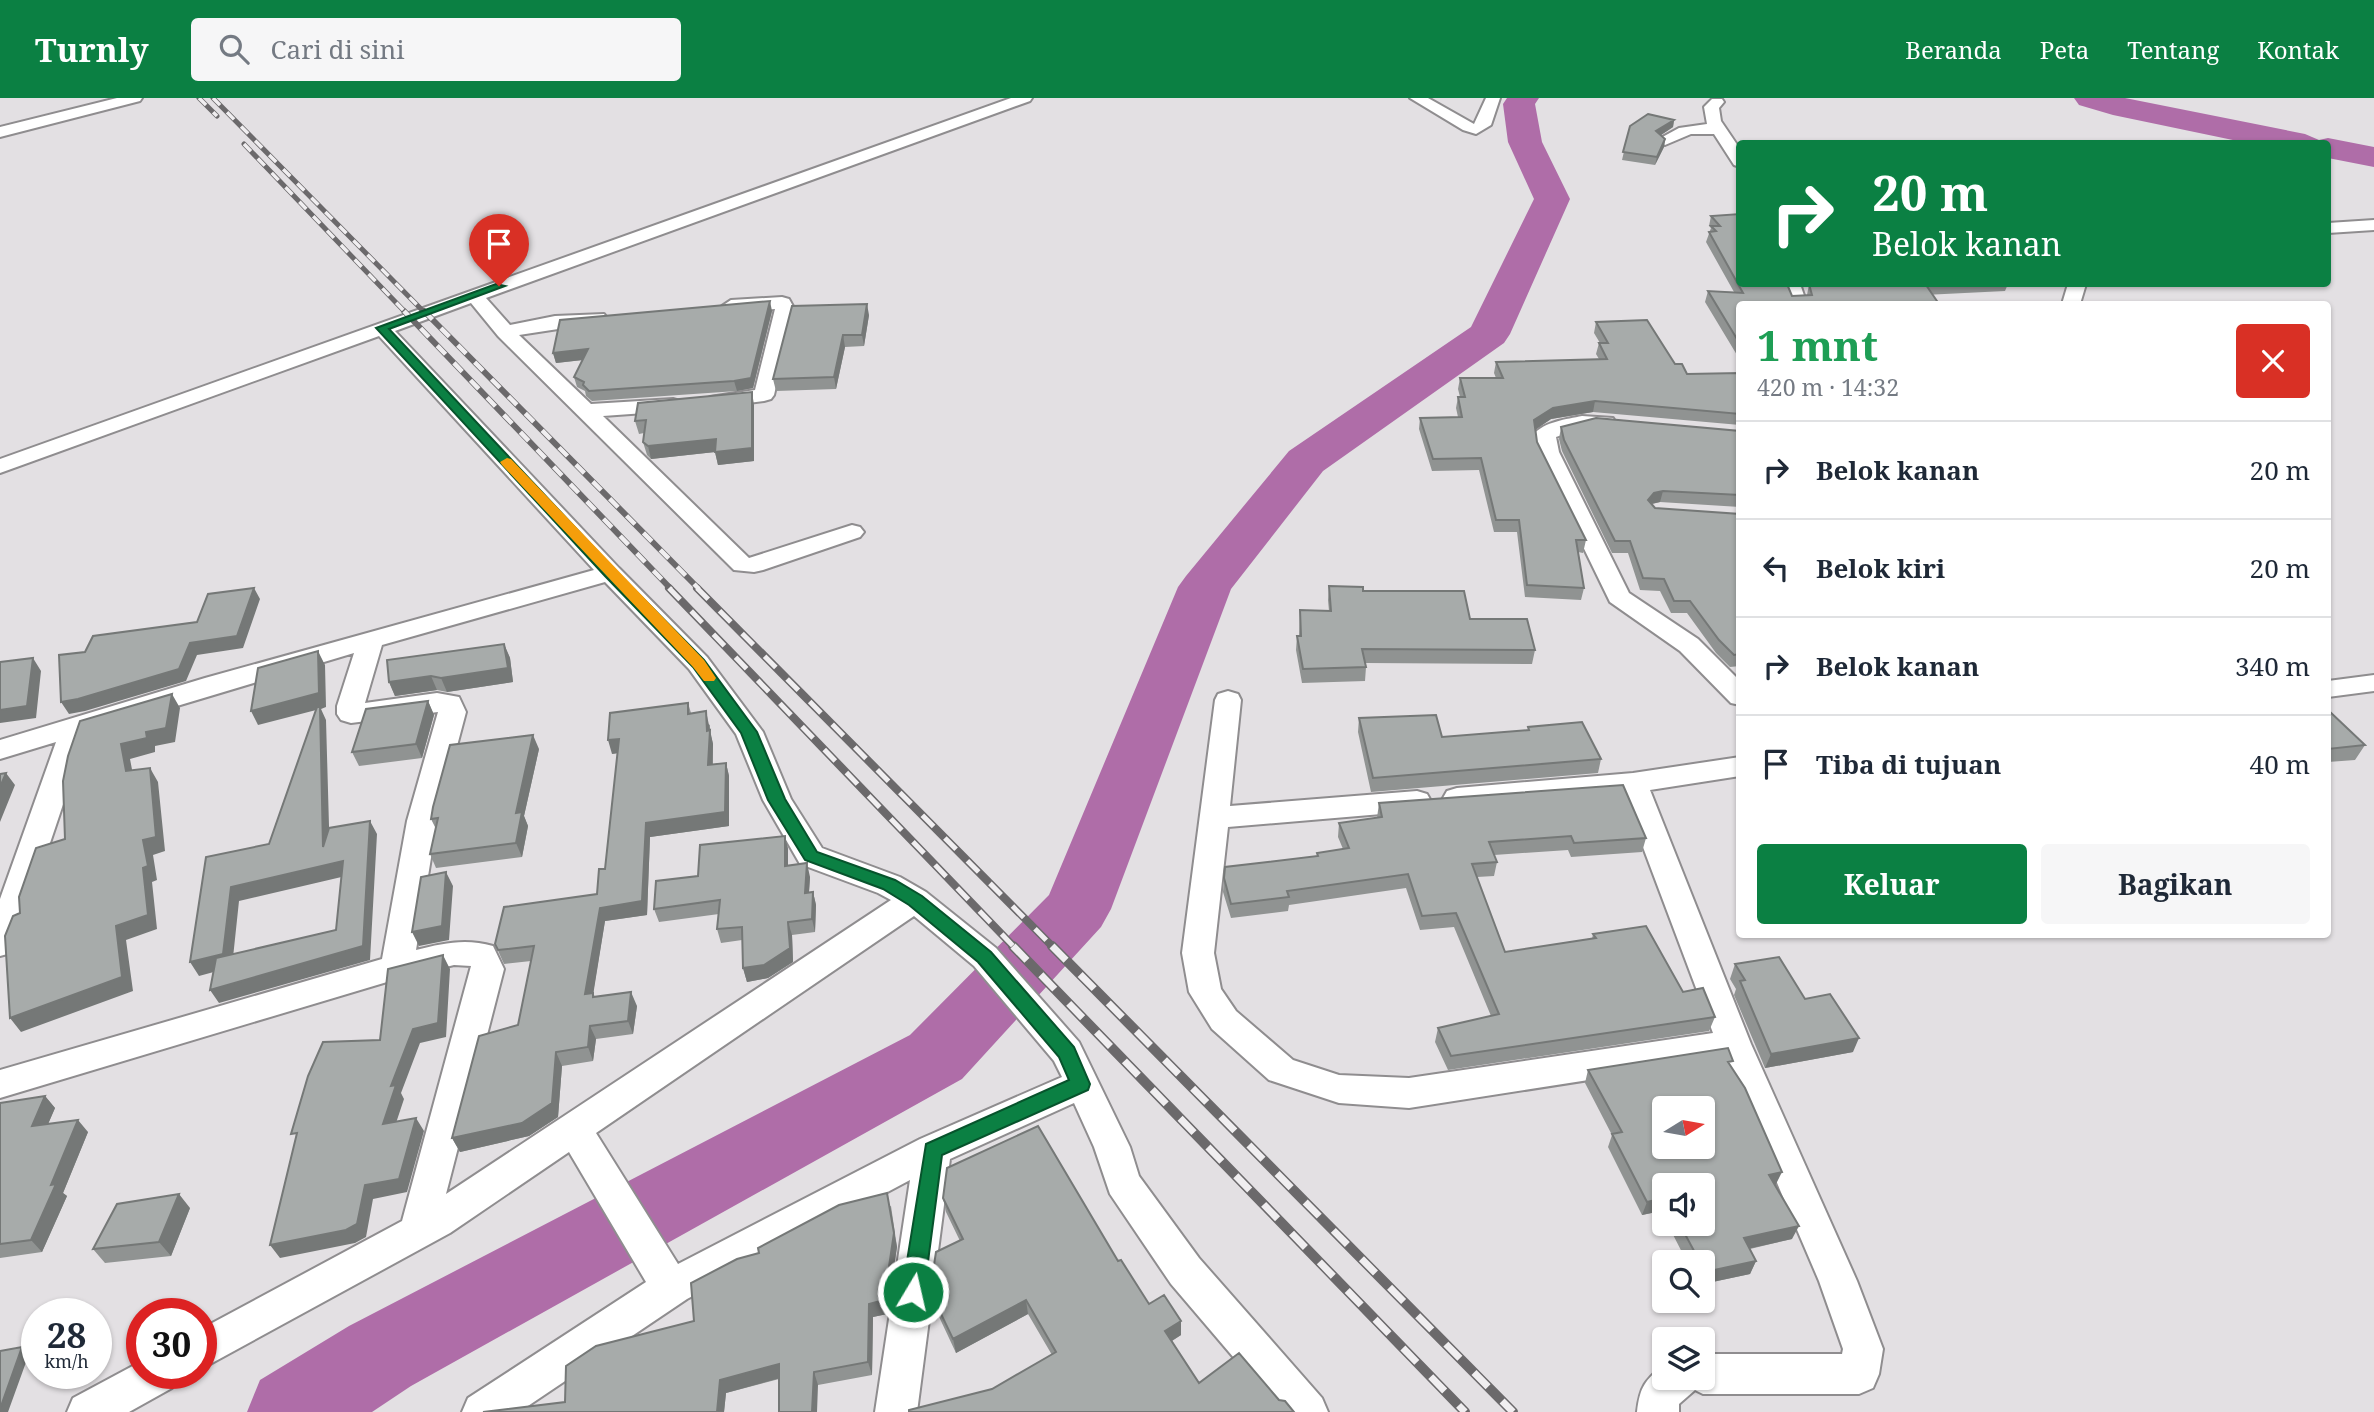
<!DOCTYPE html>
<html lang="id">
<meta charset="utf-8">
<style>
body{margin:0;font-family:"Noto Serif",serif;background:#f6f6f7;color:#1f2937;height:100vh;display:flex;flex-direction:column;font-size:26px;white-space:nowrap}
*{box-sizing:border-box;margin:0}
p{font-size:23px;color:#747a83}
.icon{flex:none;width:38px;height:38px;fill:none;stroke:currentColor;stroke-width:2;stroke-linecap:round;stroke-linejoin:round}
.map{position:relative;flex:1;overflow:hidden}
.sheet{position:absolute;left:1736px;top:203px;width:595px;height:637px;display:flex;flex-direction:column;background:#fff;border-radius:7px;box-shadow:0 2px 5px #0004}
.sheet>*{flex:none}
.hud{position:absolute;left:1736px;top:42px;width:595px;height:147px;border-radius:7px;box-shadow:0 2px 5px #0004;background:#0b8043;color:#fff;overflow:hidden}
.needle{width:46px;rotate:79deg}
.tools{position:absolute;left:1652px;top:998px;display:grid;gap:14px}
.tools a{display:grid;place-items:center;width:63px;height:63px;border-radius:7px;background:#fff;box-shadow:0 2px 5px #0004;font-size:35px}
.speed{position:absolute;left:21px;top:1200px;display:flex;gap:14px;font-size:35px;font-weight:700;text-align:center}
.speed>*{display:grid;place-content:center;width:91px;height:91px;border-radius:50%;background:#fff;box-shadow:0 2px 5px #0004;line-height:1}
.speed small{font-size:18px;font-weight:400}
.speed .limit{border:10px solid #d22;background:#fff;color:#111}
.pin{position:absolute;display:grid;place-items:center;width:60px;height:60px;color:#fff;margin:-72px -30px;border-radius:50% 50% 50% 0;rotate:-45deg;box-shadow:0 0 7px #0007}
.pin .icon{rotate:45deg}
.me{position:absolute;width:77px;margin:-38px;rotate:9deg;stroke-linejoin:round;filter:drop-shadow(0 0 5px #0008)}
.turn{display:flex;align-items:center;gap:24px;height:147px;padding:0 21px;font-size:32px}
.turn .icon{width:91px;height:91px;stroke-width:2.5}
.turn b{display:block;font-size:49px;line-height:60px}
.round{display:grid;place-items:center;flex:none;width:74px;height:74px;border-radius:7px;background:#f6f6f7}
.headline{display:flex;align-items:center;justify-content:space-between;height:119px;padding:0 21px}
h1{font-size:42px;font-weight:700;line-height:52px;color:#1e9e55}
.action{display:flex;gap:14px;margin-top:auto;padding:14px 21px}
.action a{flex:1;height:80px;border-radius:7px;background:#0b8043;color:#fff;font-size:28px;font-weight:700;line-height:80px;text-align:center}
.action a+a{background:#f6f6f7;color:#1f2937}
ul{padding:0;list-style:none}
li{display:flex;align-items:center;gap:21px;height:98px;padding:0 21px;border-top:2px solid #e0e1e3}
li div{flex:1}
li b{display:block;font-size:26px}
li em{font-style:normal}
header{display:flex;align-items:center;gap:42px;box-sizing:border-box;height:98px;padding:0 35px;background:#0b8043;color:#fff}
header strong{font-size:33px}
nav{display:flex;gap:38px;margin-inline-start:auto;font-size:24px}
.search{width:490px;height:63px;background:#f6f6f7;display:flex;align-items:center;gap:18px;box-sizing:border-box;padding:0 24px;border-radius:7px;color:#747a83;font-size:26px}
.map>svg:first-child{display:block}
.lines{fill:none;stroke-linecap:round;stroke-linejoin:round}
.river{fill:#af6da8;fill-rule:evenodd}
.minor-casing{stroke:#8f8d8f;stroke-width:4}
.minor{fill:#fff;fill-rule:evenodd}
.rail-far3-casing{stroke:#6b696b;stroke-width:5}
.rail-far2-casing{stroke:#6b696b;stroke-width:6}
.rail-far1-casing{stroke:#6b696b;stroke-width:8}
.rail-casing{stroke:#6b696b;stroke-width:10}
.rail-far3{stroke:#f0eef0;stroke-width:3.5;stroke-dasharray:10;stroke-linecap:butt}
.rail-far2{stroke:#f0eef0;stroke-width:4.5;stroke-dasharray:12;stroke-linecap:butt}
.rail-far1{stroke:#f0eef0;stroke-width:5;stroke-dasharray:16;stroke-linecap:butt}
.rail{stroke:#f0eef0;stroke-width:7;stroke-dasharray:20;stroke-linecap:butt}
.wall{fill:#909392}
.shaded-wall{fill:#757877}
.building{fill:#a7abaa;stroke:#757877;stroke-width:2;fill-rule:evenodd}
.route{fill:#0b8043;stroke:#07532c;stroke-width:2}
.slow{fill:#f59e0b}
</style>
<header>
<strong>Turnly</strong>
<div class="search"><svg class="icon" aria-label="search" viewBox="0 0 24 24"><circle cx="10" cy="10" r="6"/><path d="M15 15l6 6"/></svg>Cari di sini</div>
<nav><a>Beranda</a><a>Peta</a><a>Tentang</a><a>Kontak</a></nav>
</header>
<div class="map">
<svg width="2374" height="1314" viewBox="0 0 2374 1314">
<rect width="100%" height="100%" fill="#e3e0e3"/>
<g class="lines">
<path class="river" d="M1507,0h32l-4,6 7,38 28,57 -60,135 -6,9 -181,128 -92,118 -120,320 -10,18 -139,152 -551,307 -39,26h-125l13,-32 89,-54 561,-291 139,-140 129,-308 8,-11 103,-125 182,-124 63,-128 -26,-57 -5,-38z
M2074,0h51l180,36 14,6 9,-2 46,9v20l-46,-9v-14h-76l-139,-29 -34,-10z"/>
<defs>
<path id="minor" d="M117,0h25l-2,3 -140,36v-10z
M1011,0h21l-2,3 -544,197 24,27 45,-9 49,-2 3,4 -3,4 -85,13 72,69 82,-5 7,2 3,4 -3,4 -7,2 -70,5 146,142 103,-33 8,2 4,5 -4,5 -97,33 -9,2 -20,-2 -236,-234 -27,-33 -76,28 224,237 88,89 56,75 28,67 31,49 78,29 26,15 70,56 83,94 51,105 9,29 60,82 123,140 6,14h-48l-109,-128 -61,-90 -16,-47 -20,-44 -124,56 -33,253h-42l35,-232 -223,119 -168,113h-57l6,-14 178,-116 -77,-130 -119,81 -249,136v-40l201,-108 69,-255 -17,-1 -57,14 -397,119v-28l382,-111 25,-138 31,-109 -87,11 -10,-3 -4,-6v-8l17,-53 -267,80 -71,211 -5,9 -11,3v-57l56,-157 -56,17v-19l205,-62 389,-108 -215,-234 -379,137v-14zM605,484l84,87 47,65 27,66 37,64 78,29 13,7 -445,294 58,-225 -11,-23c-27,-8 -50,-3 -77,4l21,-129 29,-109 -7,-15 -22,-4 -72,10 17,-58zM914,818l60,50 80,95 8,16 -142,62 -242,125 -82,-131z
M1410,0h18l46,26 12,-26h14l-9,27 -15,9 -13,-4z
M1712,1h10l2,3 -5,6 2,13 19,28v18l-6,-2 -20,-31h-23l-26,11 -8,-5 22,-12 28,-4 -3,-17z
M2374,122v10l-46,3v-10z
M1782,186h18l7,20h-18z
M2068,186h18l-6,20h-18z
M782,199l7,2 5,9 -20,87 -3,4 -7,2 -47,6 -7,-2 -3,-4 3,-4 45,-7 20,-81 -44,3 -9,-6 9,-6z
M1582,318l31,2 3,5 -3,5c-20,4 -37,1 -57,9l3,15 70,141 69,46 42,42v24l-9,-2 -51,-52 -70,-49 -73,-150 -3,-18c10,-12 33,-15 48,-18z
M2374,577v16l-46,6v-16z
M1228,593l10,3 3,6 -11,106 187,-15 10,3 4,7 -4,7 -10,3 -189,16 -14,126 7,36 15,22 57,49 46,15 70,3 304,-45 -90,-239 -166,14 -10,-3 -4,-7 4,-7 10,-3 176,-15 107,-16v19l-90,14 101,254 106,237 26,68 -4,25 -6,14 -14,6h-156l-8,-4 -16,14v8h-42c3,-26 8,-31 27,-48v13h39v-23h139l1,-5 -24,-68 -95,-222 -315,49 -70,-5 -70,-23 -57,-51 -23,-37 -7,-39 33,-253 3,-6z
M142,1263v13h36l-6,14 -43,24h-62l6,-14z"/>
</defs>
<use href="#minor" class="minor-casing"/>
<use href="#minor" class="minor"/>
<defs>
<path id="rail-far3" d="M199,0l18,18
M213,0l212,215
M244,46l162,169"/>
<path id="rail-far2" d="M404,213l267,278
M424,213l275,278"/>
<path id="rail-far1" d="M669,490l346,360
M697,490l357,360"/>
<path id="rail" d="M1013,848l452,466
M1052,848l461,466"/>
</defs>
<use href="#rail-far3" class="rail-far3-casing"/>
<use href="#rail-far2" class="rail-far2-casing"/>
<use href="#rail-far1" class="rail-far1-casing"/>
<use href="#rail" class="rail-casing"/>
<use href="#rail-far3" class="rail-far3"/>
<use href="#rail-far2" class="rail-far2"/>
<use href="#rail-far1" class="rail-far1"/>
<use href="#rail" class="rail"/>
</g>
<path class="wall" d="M1674,22l-1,7 -12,8 4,4 -1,8 -9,18 -33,-5 8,-34z
M1711,118l81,80 15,-1 2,-11 46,1v-1h153l-3,7 -265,13v56l-35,-58 3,-11 26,1 -28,-50 5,-14 -2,-2z
M772,213l-19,77 -16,3 -145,10 -6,-5 -1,-5 -8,-4 -3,-10 9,-17 -27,3 -3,-10z
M869,217l-5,31 -19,1 -9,42 -60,2 -3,-12z
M1596,224l79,42 12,10 53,-1v52l-147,-13 -42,7 -16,11 2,12 49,98 -3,13 -5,-1 6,36 -3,12 -56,-3 -8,-65h-23l-15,-62 -47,1 -13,-42 1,-11 38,-1 -2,-9 2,-11h2l-2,-8 2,-11h36l-2,-5 2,-11 103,-3 -3,-5 3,-11h1l-6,-10z
M754,307v56l-36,4 -3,-13 -64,7 -4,-4 -4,-13 1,-9 -5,1 -4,-13z
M1561,329l179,4v76l-80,-5 -8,2 3,4 85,6v152l-10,1 -14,-14 -29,-40h-16l-11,-22 -20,-1 -12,-37h-16l-50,-102 -3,-12z
M1329,488l34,5 107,28 65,31 -3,14 -167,-1 1,4 -1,14 -63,2 -6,-33 1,-14h2l1,-26 29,1 -1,-11z
M504,546l6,14 3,24 -66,10 -10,-2 -42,6 -6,-14z
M428,603l6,14 -12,43 -63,8 -7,-14z
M688,605l3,10 19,12v7l3,12v21l13,-2 3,13v50l-79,11 -3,78 -42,6 -12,72 2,4 42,9 -4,28 -37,5 -3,22 -31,5 -4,51 -29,19 -69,16 -8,-14 66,-113 13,-64 -27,3 -9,-20 102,-50 8,-25 13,-116 -6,1z
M2328,612l37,35 -10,15 -27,2z
M1359,620l83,19 86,-7v-3l73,32 -3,14 -227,19 -13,-60z
M539,651l-15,67 4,10 -6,31 -86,11 -6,-14 6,-25 -5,-10z
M1379,705l267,35 -4,14 -71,5 -3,-7 -74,5 3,7 -3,14 -17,1 28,75 87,-13 1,-5 90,58 32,25 -6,14 -261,39 -13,-28 3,-14 53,-12 -37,-89 -34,3 -14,-42 -117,17 -1,6 -57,7 -8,-26 1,-14 93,-22v-3l26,-4 -5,-12 1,-14 38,-5z
M785,738l3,13v17l22,11 -1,15h4l3,13 -1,27 -23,3 1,27 -25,16 -21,4 -4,-14 -1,-28 -21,3 -4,-14 2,-15 -60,8 -5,-13 44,-33z
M1735,866l70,35 48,53 -88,16 -31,-73 2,-6 -6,-10z
M1731,969l44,119 17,53 -42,10 6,12 -6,13 -47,10v-22h-16l-20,-39h36l-39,-38v32l-3,-6 -19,4 -34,-68 4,-12 -27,-52 3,-13z
M45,998l10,12 -7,16 40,8 -25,61 4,3 -25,56 -42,6v-155z
M943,1100l175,63 31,43 32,31 -9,6 27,42 80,17 -287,-11 60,-34 -24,-41 -72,39 -22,-47 -4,-15 30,-50 -14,-29z
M891,1108l6,41 -10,67 -14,3 -1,58 -54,10 -39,-6 -53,14 -2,19h-241l82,-10 129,-81 65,-68z
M190,1110l-19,48 -66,7 -12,-14z"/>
<path class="shaded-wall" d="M1674,22l-1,7 -18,12 1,-8z
M1665,41l-1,8 -9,18 2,-8z
M770,203l2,10 -19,77 -16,3 -3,-10z
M867,206l2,11 -5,31 -2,-11z
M843,237l2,12 -9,42 -2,-12z
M588,251l3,10 -35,4 -3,-10z
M752,294l2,13v56l-36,4 -3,-13 -64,7 -3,-13z
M1595,303l-2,11 -42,7 -19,13 2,-12 19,-12z
M1663,393l-3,11 -9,2 -3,-4 6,-7z
M254,490l6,11 -17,49 -46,7 -11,26 -101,30 -16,3 -8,-12 129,-59z
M504,546l6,14 3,24 -66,10 -6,-14z
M318,553l7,14 1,42 -5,2 5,11 4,141 -7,-14 -3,-138 -62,16 -7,-14z
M33,560l8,13 -5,47 -36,5v-13z
M431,578l6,14 -42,6 -6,-14z
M172,596l8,14 -5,34 -20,4v6l-25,7 5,26 -9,-14 -5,-27 25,-12z
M428,603l6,14 -12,43 -6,-14z
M706,613l7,33 -1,35 -4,-14z
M533,637l6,14 -15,67 4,10 -6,31 -6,-14v-30z
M619,641l5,13 -12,2 -4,-14z
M726,665l3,13v50l-79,11 -3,78 -42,6 -14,87 -6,-14 15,-86 46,-85z
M150,670l8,14 7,69 -12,4 4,25 -5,2 5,47 -31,11 7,51 -112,41 -11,-14 106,-92 27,-86z
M6,675l9,12 -15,37v-35z
M370,723l7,13 -7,126 -151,43 -9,-13 153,-44z
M785,738l3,13v30l-3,-13z
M343,763l7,14 -111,26 -7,66 -33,9 -9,-14 41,-75z
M807,765l3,14 -2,29 -3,-13z
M446,774l7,14 -4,54 -30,6 -7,-14z
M813,794l3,13 -1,27 -3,-13z
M788,824l4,13 1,27 -25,16 -21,4 -4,-14z
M443,857l7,14 -4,68 -26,6 -19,50 3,6 -13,39 -8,-14 8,-38 22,-57z
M631,894l6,14 -4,28 -5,-13z
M590,928l6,13 -3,22 -5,-14z
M1859,940l-6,14 -88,16 6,-14z
M556,954l6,14 -4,51 -29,19 -69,16 -8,-14z
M45,998l10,12 -13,30 -10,-12z
M416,1020l8,13 -17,61 -34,7 -7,38 -11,6 -75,15 -10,-13 95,-60z
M78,1022l10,12 -25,61 4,3 -25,56 -11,-12 20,-55z
M1782,1074l-7,14 -6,-11z
M887,1095l10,54 -10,67 -14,3 -1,58 -4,-13 1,-58z
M179,1096l11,14 -19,48 -12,-14z
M1664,1100v4l-3,9 -19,4 5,-13z
M1799,1128l-7,13 -54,12 6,-13z
M1756,1163l-6,13 -47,10v-6l2,-6z
M1026,1202l2,14 -72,39 -3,-14z
M1181,1223v14l-16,10v-14z
M22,1249l7,7 -21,58h-8v-3z
M779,1266l5,13 -58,16 -2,19h-7l3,-32z
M814,1274l4,13 -1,27h-5z"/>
<path class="building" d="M1648,16l26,6 -18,11 9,8 -8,18 -34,-5 7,-26z
M1740,116v70h47l5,12 20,-1 -3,-11 54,1v-1h94l-31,1 13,19h-199v40l-32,-53 35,2 -34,-61 7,-1 -5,-5h9l-9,-10z
M770,203l-19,77 -17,3 -145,10 -6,-6 1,-3 -10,-5 14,-28 -35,4 7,-33z
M867,206l-5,31h-19l-9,42 -61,2 19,-73z
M1647,222l28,44h7l5,10 53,-1v41l-145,-13 -42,7 -19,12 3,22 49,98h-10l8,48 -57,-3 -8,-65h-23l-15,-62 -48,1 -13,-41 42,-1 -4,-20h7l-5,-19h43l-7,-16 111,-3 -8,-16h9l-12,-21z
M752,294v56l-37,4 1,-13 -68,7 -5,-4 3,-22 -11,1 3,-18z
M1596,320l144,13v64l-77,-4 -9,2 -6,7 7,8 85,6v140l-6,1 -15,-15 -29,-39h-16l-10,-22 -21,-1 -13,-37h-15l-51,-101 -3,-13z
M1329,488l34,1v4h101l6,28h57l8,31 -173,-1 4,18 -63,2 -6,-33h4l-1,-26 31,1z
M254,490l-17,48 -47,7 -11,26 -101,30 -17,3 -2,-47 26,-3 8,-16 104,-14 11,-28z
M504,546l4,24 -67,10 -10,-2 -42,6 -2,-22z
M318,553l1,42 -68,18 7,-43z
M33,560l-6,48 -27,4v-48z
M172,596l-6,34 -20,4 1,6 -26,6 5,27 24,-3 6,69 -13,3 5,26 -5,2 5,47 -32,11 6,51 -112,41 -5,-82 8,-20 7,-3 -1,-16 17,-49 29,-9 -2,-58 5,-25 12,-35z
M428,603l-12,43 -64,8 14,-43z
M688,605v11l18,-3 1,20 3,-1 -2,35 18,-2 -1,49 -79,11 -4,78 -42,7 -15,86 8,-1v4l38,-5 -3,29 -38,5 -2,21 -32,5 -4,51 -30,20 -70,15 27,-102 39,-11 16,-79 -36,4 -3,-6 9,-37 93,-13 2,-25h6l14,-130 -11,1 2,-27z
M317,609h3l3,140 6,-19 41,-7 -7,125 -153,44 6,-32 120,-28 7,-69 -112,26 -8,67 -33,8 16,-105 63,-13z
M2328,612l37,35 -37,4z
M1436,617l6,22 87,-7 -1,-3 54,-5 19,37 -228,19 -14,-60z
M533,637l-17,78 6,-1 -6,31 -86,11 8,-36 -7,1 2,-12 17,-62z
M6,675l-6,14v-13z
M1623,687l23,53 -72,5 -3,-7 -82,6 8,20 -25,2 33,88 91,-14 -3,-4 53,-8 37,66 20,-4 12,29 -264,39 -13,-28 61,-14 -43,-101 -34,3 -14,-42 -121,17 2,6 -58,7 -7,-26 1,-11 93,-11 -1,-3 32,-5 -10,-25 43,-6 -3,-14z
M785,738v30l22,-3 -2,30 8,-1 -1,27 -24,3 2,26 -26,17 -21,3 -1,-41 -25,2 3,-29 -66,9 2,-28 42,-5 2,-31z
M446,774l-4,54 -30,6 9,-55z
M443,857l-5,68 -25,6 -22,57 5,-1 -13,39 33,-6 -17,61 -34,6 -8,39 -11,6 -76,15 27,-112 -6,1 17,-58 15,-34 57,-2 8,-71z
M1779,859l26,42 25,-5 29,44 -88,16 -31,-73 5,-1 -10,-16z
M1728,950l5,13 -5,1 17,26 37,84 -13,3 30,51 -55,12 12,23 -51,11 -2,-5v-5h-3l-21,-39h24v-38h-39v13l-17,4 -35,-68 10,-2 -34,-62zM1664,1010h39v38h-39z
M45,998l-13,30 46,-6 -27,65 5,-1 -25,56 -31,4v-141z
M1038,1028l80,135 3,-1 28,44 15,-9 17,26 -16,10 34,52 40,-30 40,47 6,1 9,11h-385v-2l83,-21 64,-37 -30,-52 -73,39 -23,-48 6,-39 27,-13 -20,-41 4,-30z
M887,1095l7,40 -10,67 -15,4 -1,58 -54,10 -2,40h-33v-48l-59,16 -3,32h-234l82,-10 1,-36 30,-20 98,-25 -3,-38 46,-24 22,-6 -1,-5 81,-43z
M179,1096l-20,48 -66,7 24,-45z
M22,1249l-22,62v-58z"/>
<path class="route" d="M496,186l9,2 -116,43 226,241 89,90 53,72 28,67 32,53 78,28 27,16 69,56 83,95 16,37 -2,6 -146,65 -18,137 -3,7 -8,3 -8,-3 -3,-7 24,-148 143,-64 -10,-23 -81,-95 -69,-57 -26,-16 -78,-29 -37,-60 -27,-67 -48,-66 -88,-91 -229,-248z"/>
<path class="slow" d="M507,360l4,1 193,201 12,18 -2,3h-10l-11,-14 -191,-202 -2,-3z"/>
</svg>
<div class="tools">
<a><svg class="needle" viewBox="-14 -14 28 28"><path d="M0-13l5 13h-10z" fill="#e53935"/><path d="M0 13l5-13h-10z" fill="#747a83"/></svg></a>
<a><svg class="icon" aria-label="sound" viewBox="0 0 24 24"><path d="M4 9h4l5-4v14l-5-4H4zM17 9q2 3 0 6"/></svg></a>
<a><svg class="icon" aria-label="search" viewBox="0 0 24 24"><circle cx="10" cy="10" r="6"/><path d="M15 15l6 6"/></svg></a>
<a><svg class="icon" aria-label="layers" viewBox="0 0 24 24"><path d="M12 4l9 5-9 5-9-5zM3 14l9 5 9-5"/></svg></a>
</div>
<div class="speed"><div>28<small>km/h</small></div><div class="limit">30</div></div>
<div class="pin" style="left:499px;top:188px;background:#d93025"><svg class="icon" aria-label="arrive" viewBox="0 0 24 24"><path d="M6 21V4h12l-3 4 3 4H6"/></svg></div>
<svg class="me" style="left:913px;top:1194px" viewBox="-20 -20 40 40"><circle r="17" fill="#0b8043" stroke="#fff" stroke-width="3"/><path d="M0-11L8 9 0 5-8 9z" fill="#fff"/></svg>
<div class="hud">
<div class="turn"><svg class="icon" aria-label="right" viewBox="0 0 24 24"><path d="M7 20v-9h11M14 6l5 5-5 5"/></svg><div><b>20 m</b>Belok kanan</div></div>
</div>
<section class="sheet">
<div class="headline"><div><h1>1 mnt</h1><p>420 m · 14:32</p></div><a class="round" style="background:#d93025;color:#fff"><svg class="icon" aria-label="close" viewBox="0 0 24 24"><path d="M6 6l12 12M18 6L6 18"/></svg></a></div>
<ul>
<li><svg class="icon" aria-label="right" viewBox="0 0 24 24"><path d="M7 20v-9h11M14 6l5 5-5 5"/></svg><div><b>Belok kanan</b></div><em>20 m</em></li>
<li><svg class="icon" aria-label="left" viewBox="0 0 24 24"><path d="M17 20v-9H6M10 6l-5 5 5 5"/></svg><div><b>Belok kiri</b></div><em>20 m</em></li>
<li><svg class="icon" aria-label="right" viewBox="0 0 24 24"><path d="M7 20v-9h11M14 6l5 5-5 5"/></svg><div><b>Belok kanan</b></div><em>340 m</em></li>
<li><svg class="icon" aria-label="arrive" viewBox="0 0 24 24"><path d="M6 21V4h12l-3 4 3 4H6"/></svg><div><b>Tiba di tujuan</b></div><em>40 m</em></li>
</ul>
<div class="action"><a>Keluar</a><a>Bagikan</a></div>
</section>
</div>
